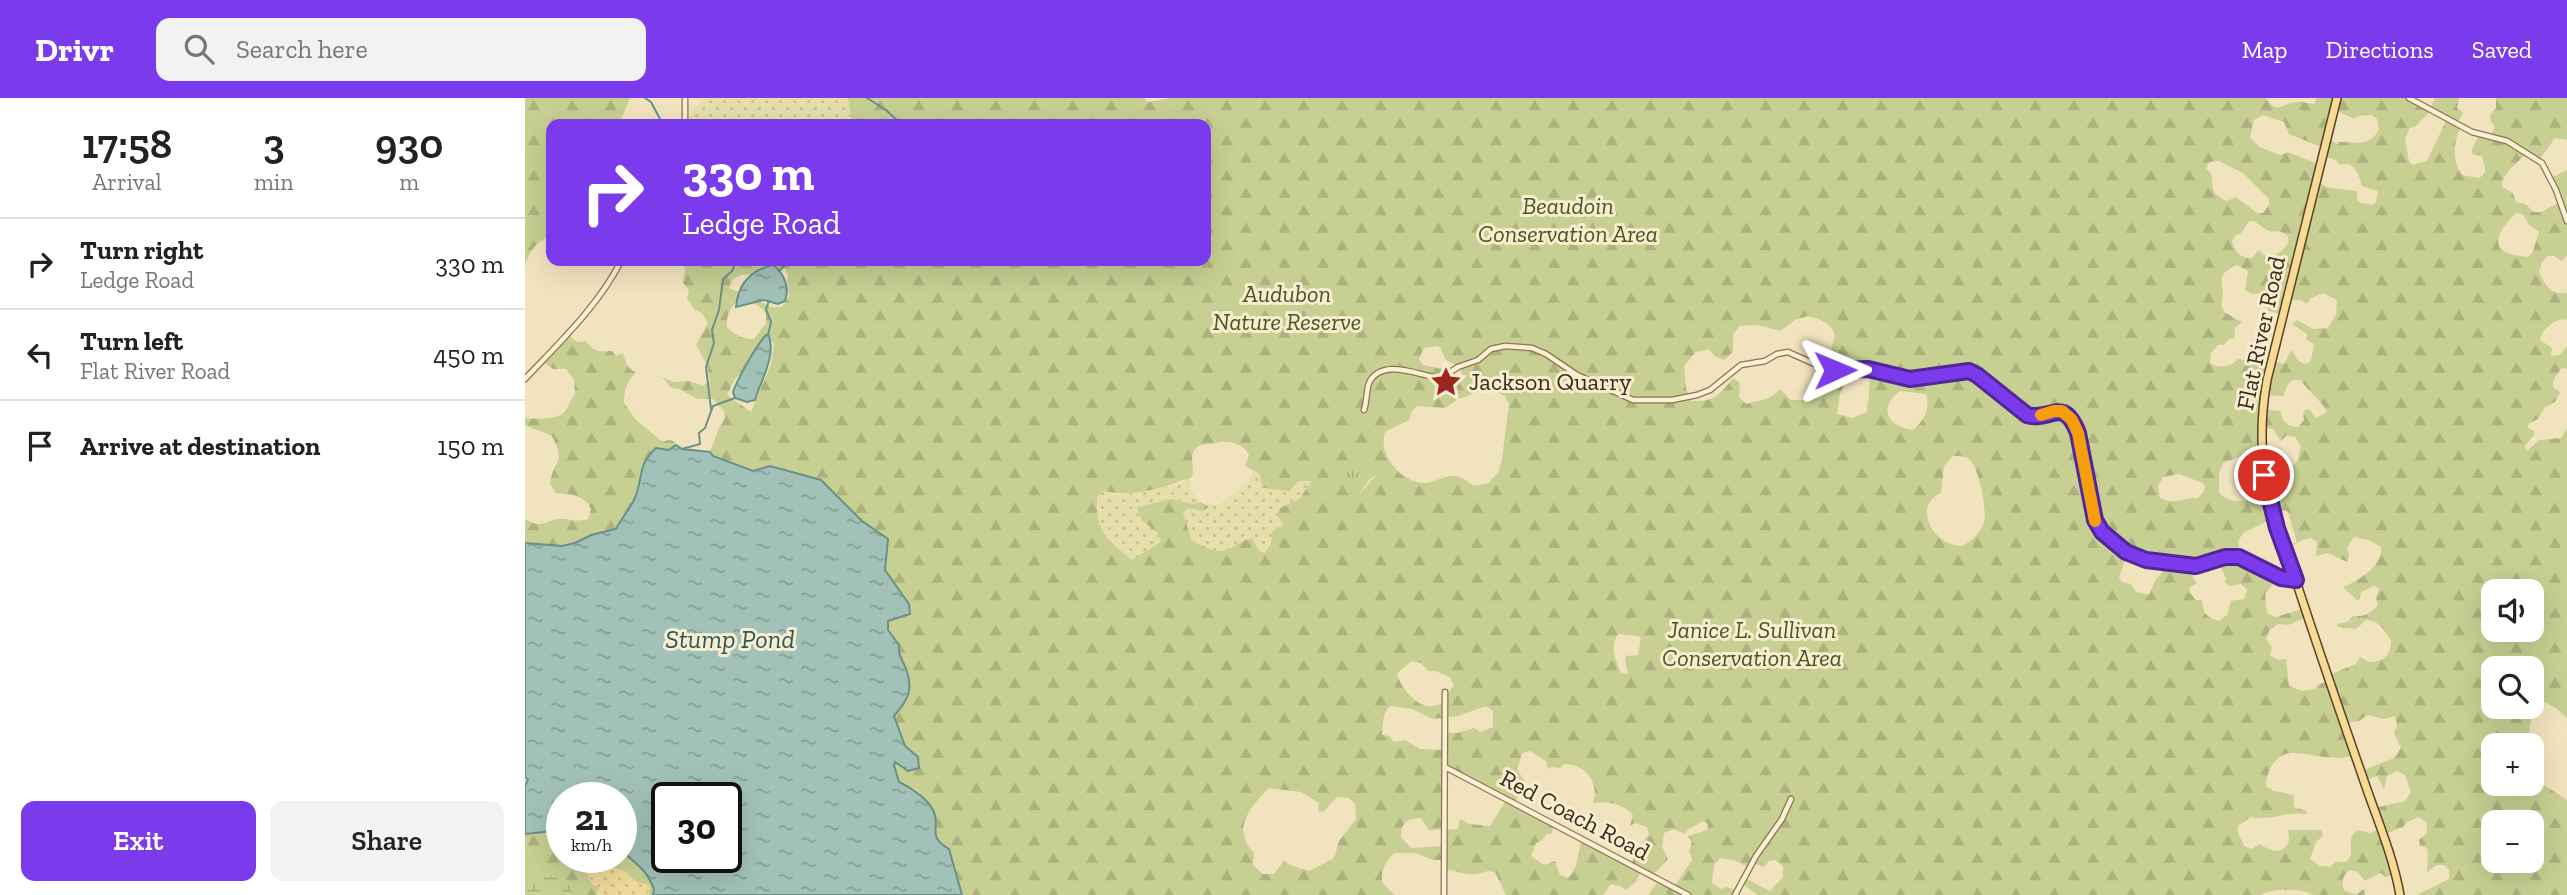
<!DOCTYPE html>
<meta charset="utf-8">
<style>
body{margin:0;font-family:"Zilla Slab",serif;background:#f2f2f2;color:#222;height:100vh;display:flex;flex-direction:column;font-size:26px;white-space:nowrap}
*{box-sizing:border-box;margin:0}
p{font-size:23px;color:#767676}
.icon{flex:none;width:38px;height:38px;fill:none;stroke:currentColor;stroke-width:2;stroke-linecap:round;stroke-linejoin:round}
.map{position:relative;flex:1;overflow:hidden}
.drawer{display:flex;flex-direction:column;background:#fff;width:525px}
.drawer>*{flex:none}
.hud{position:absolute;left:21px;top:21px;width:665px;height:147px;border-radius:14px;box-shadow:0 7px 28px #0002;background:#7c3aed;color:#fff;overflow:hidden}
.buttons{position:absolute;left:1956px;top:481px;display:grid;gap:14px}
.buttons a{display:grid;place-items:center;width:63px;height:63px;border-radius:14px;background:#fff;box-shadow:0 7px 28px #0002;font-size:35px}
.speed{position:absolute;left:21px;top:684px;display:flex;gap:14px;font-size:35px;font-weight:700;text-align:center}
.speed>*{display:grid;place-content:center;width:91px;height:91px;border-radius:50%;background:#fff;box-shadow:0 7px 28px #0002;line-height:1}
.speed small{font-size:18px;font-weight:400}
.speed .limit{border:4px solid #111;border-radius:10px;background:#fff;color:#111}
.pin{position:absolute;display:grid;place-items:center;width:60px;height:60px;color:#fff;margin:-30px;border:4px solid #fff;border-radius:50%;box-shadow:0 2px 7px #0007}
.me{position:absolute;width:77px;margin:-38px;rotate:89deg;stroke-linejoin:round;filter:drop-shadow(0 0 5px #0008)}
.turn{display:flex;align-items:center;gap:24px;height:147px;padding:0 21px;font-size:32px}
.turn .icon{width:91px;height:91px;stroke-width:2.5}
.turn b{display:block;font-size:49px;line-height:60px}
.eta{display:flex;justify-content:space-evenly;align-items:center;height:119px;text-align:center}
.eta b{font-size:42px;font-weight:600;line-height:49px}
.primary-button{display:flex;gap:14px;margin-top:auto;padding:14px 21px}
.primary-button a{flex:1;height:80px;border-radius:14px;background:#7c3aed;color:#fff;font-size:28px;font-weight:600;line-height:80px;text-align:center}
.primary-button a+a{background:#f2f2f2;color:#222}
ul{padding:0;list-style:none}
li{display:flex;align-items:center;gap:21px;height:91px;padding:0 21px;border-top:2px solid #e0e0e0}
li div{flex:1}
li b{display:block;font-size:26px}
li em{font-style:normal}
header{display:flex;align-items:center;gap:42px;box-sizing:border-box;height:98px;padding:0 35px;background:#7c3aed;color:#fff}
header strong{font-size:33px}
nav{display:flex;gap:38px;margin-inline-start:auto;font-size:24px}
.search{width:490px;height:63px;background:#f2f2f2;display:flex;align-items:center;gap:18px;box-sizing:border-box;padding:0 24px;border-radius:14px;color:#767676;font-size:26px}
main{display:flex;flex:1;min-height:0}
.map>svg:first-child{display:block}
.farmland{fill:url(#farmland-dots)}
.grass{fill:url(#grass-tufts)}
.forest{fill:url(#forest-firs);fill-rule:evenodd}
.wetland{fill:url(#wetland-marsh)}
.sand{fill:url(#sand-dots)}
.water{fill:url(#water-ripples);stroke:#699188;stroke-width:2;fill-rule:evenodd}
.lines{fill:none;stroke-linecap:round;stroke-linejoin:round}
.stream{stroke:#699188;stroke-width:2}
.minor-casing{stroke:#8a7356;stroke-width:7}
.primary-casing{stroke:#58412b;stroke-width:10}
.minor{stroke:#fbf0d2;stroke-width:4.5}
.primary{stroke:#f7da93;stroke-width:7}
.route-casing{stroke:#51269a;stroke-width:18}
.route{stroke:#7c3aed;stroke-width:12}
.slow{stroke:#f59e0b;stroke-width:12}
.labels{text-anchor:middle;stroke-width:6;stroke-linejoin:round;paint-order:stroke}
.park-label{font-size:24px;font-style:italic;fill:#485721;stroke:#f8edcf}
.street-label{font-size:24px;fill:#392a1b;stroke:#f8edcf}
.poi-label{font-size:24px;fill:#392a1b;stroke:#f8edcf;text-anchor:start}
.water-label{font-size:26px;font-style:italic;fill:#2a5a58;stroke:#f8edcf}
</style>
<header>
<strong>Drivr</strong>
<div class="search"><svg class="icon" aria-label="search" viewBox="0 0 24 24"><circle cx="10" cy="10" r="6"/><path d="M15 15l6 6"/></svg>Search here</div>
<nav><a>Map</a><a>Directions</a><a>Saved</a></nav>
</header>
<main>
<section class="drawer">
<div class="eta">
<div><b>17:58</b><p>Arrival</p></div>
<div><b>3</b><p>min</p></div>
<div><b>930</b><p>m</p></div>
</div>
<ul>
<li><svg class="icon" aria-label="right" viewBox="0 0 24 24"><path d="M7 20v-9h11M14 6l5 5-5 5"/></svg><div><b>Turn right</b><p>Ledge Road</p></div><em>330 m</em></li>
<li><svg class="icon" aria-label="left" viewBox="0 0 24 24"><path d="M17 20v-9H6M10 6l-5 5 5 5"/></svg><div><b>Turn left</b><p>Flat River Road</p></div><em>450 m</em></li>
<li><svg class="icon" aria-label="arrive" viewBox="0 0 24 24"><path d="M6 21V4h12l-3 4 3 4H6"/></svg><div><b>Arrive at destination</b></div><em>150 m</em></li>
</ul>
<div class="primary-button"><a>Exit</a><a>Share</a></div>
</section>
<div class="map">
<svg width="2042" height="797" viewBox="0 0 2042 797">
<defs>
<pattern id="farmland-dots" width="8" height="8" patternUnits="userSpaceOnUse" patternTransform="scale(1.75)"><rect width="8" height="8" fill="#e7dfab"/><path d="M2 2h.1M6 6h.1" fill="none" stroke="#c7c093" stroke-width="1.8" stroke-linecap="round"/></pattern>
<pattern id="grass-tufts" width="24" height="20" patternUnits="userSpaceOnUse" patternTransform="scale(1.75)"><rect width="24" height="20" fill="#c7cf92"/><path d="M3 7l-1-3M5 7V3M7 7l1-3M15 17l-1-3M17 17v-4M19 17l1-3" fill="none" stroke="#acb27d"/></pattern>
<pattern id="forest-firs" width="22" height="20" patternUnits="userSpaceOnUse" patternTransform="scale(1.75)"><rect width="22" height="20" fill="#c7cf92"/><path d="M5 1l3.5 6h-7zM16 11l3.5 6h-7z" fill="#acb27d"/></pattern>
<pattern id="wetland-marsh" width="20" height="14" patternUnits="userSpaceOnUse" patternTransform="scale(1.75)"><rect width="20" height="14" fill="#c7cf92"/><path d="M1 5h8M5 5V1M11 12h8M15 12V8" fill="none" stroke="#acb27d"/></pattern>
<pattern id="sand-dots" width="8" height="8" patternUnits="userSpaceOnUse" patternTransform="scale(1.75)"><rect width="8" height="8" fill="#efda99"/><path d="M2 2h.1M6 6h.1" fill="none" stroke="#cebb83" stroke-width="1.8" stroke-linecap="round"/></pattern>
<pattern id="water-ripples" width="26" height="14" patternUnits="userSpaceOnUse" patternTransform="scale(1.75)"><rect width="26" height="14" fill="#a2c2b9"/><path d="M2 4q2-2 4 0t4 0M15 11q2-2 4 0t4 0" fill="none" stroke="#859e96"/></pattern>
</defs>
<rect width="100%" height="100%" fill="#f1e3be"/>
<path class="farmland" d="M179,0h144l4,26h-154l-12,-4z
M728,373l8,3v8l33,5 5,-6h13l-13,18 -19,9 4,17 -19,29 -29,-9 -8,5 -19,1 -17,-10 -9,-28 5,-5 14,3 7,-4 -2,-3 12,1 30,-24z
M665,381v10l10,14 -8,1 -20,-5 -35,8 4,13 17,13 3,9 -12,9 -17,9 -31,-28 -4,-15v-20l6,-6 15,4 29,-4 26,-5z"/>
<path class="grass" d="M852,362l6,10 -13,9 -16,22 -5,2 -4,-16 -8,-9v-6l6,-4z
M96,751c15,17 24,17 33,40l-1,6h-6l2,-2 -25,-22 -14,-4 2,-6 9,-3z"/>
<path class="forest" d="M0,0h105l-11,26h-68v112c-14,5 -22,15 -26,30z
M323,0h296l4,4 23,-4h1095c12,18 16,5 30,4 6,-1 12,2 18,2l3,-6h95l18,11 5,-11h24l-2,10 6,5 -6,11 4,3c-8,14 -9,34 1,48l17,3c10,-5 5,-14 3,-22l-10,-2v-5l7,-14 12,1 4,-10 -4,-4 -1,-7 6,-7v-10h71v42l-12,-2 -16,22 -13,-7c-9,12 -23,17 -24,34l11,6 3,9 10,2 7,8h8l19,-10 -9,-24 16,-8v85l-5,6 -8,-5h-6l-6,6 -3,10c6,13 12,23 28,21v27c-11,-3 -25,9 -27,20l12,8 -1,8 9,-1 7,-9v23l-5,-1c-5,6 -10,11 -9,19l7,5 -5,10 -10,5 -7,12 -10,5v4l6,3v4l-10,12 4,3 11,-10 22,-2 6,-10v290l-10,-9 -12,-7c-15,10 -19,28 -13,43l-38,1v38h38v-37l6,34 29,19v95h-150l32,-16v-9l-5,-5h-7l-10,7 1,-22 -3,-3 -5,-1 -1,-6 8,-7 -1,-11 -8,-5 -11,5 -4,5 -20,8 11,40 -8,2 -6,-4 -15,8 -7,-9 -8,-2c-7,5 -10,13 -5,21l11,3 8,-5 1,6h-52c-9,-7 -43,-7 -53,0h-502l-16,-11 3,-6 25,13 13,-14v-11l-8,-6 -6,1 -5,6 -11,-4 -3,5 -16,-8 -14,-2 -6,7 -2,18 9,6 6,-2 10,4 -1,4h-88l11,-15 15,7 18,-27 -3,-9 3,-9 -4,-6 19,-6 1,-5 -4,-4 -17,9 -1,4 -13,-5 -9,4 -2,14 6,12 -16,17 -11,-5 -5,11 -10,8 -6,-4 -9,-2 -8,11h-97l-11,-23c-9,-2 -11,1 -19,2 -10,2 -21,-4 -31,-5l-1,-9h-11l-18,-7h-21c-8,8 -18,24 -8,34 3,3 7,5 9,8h-433l-7,-20 -2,-16 -18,-24 -1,-22 -17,-23 -18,-8 -5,-17 1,-3 4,2 19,-7 -13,-11 -11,-30c13,-14 19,-29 11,-49 -3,-7 -7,-14 -6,-22l-11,-15v-9l16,-4 5,-13 -24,-34 3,-31 -26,-18 -41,-41 -51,-14 -20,5 -37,-15 -3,-4 8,-22 7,-12 -1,-7 -11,-12h-15l-19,-10 -8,-1 -7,-9 -12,-5 23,8 15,-1 13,5 7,-5 -3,-16 -11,-20 12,-22 -6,-10 -7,-3 -8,-11 2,-9 -6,-7 2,-14 -3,-8h524v-137h-354zM1810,12l19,9 4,-3 14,-1 5,4 2,11c-10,17 -23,12 -40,12l-1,2 -11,-5zM1906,12l16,9 -20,42 -14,4 -4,-3 -4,-24 5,-10 6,-2zM1738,17l21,7 5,12 35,14 -1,8 13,4 4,5c13,-6 19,9 22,21l16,5 -2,11 -4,3 -11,-2 -4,-3v-9l-27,-3 -13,-6 3,-17 -32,-13 -8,3 -21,-8 -9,-10 4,-17zM1694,63l24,12 26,26v6l-6,8h-6l-21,-16 -9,4c-18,-9 -13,-10 -16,-28l-5,-4 3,-7zM1992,115l6,1 6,11 10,7 -7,22 -4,3c-7,-1 -23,-2 -28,-9 -7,-11 9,-29 17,-35zM1729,123c5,3 10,8 15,10 3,2 8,-1 12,1 17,6 1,21 -8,24l-9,-1 -5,-5 -7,8c-11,1 -18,-7 -20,-17l4,-6 5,-2 7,-11zM1712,167l11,6 -3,19 7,4 12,-1 4,4v14l14,3 5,-14h14l6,4 4,-6 12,-5 14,7 -1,14 -8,14 -15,1 -16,-9 -5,4 15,10 -1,5 8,5 -3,17 -5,3c-10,-2 -9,-7 -15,-14l-7,14 -29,-8 -5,5 -12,-2c-7,8 -19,10 -28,4l1,-10 7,-8h6l5,-6 5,-1 1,-10 7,-6 -18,-10 -3,-7c7,-20 -11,-28 16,-40zM259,169l4,8 -1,5 2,17 -7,10h-10l-43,-19c6,-20 23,-11 39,-15 5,-1 11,-4 16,-6zM213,202c12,0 20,4 28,13v10l-12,16c-12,0 -19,-4 -27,-12 -1,-12 3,-19 11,-27zM1283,218c13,3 23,7 27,19l-15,59 -8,6h-21l-11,-11c-9,11 -21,11 -34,15l-7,-7 1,-14 -7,-5c-14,18 -19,24 -42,23l-5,-13 -2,-22 12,-14 13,-3 5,7 10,4 9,-8v-18l7,-8 18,-1 22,6 15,-11zM240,238l9,7 -3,21 -20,48 -24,-17 8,-16 10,-9zM911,248l4,1 6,13c10,6 17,5 16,21 -6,5 -12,8 -20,4l2,-12 -2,-4 -19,-4 -4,-6 5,-11zM1338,277l7,6 -3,31 -14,6 -16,-4 3,-20 6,-13zM1767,282h9c8,13 19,18 26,32l-11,6 -6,-8 -5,-1 -2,6 1,5 -6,7c-10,0 -17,-6 -17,-16l-18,-2 2,-14 18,1 4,-10zM961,290l19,8 4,8 -7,55 -3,12 -10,12 -15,3c-7,-4 -12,-10 -19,-10 -11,-1 -21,7 -32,7 -24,-2 -45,-29 -38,-51l24,-12 3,-9 5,-5 28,2 12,-8zM1375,293l26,3c5,14 -2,27 -13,36 -25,-3 -36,-22 -13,-39zM1737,329l11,2 8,12 6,-6 8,2 6,9 -4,16 -5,4 -10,1 1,12 -2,9 -13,3v5c-17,3 -36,12 -49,-4v-19l4,-10 16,-6 21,-2zM695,344c12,0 23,1 29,13l-4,11 15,8 1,8 4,6 24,3 10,-10h13l-13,18 -19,9 -2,8 6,9 -12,7 -1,12 -6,9 -6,-2 -7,-13c-8,2 -13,6 -21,10 -15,8 -26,-2 -39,-7l-9,-28 5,-5 14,3 7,-4 -8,-5 -9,2 -20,-5 -35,8 4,13 17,13 3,9 -29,18c-25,-22 -37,-27 -35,-63l6,-6c27,6 55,-1 80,-11 4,-1 7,0 9,-4 4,-9 -6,-22 7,-30 6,-3 14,-1 21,-4zM1428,358c6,0 11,0 16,3 10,8 18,50 15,63 -3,11 -12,19 -22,24 -30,0 -50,-41 -21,-53l3,-27zM852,363l5,9c-12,9 -20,25 -32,32l-2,-13 -11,-11 1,-6 5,-4c13,1 22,-6 34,-7zM1654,376l24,9 2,3 -1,5 -6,7c-15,-1 -24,8 -38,0l-2,-12 5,-9zM1759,412l4,2 9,30 -12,5 1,2 16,-9 9,-2 6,4 -1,14 12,-3 19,9 2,-7 -2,-7 7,-11 15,3 12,7c3,18 -24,35 -38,40l14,13 3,-1 1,-7 13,-6 5,2 -3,10 2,7c-8,9 -14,12 -25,11l-6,6 -10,2 1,3 18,2 10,-9c13,0 18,10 25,20 0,15 -7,22 -22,22l-9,-5 -4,7 -27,11 1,5 -12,5 -3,4 -13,2 -13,-5 -3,-27 -8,1 -8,-5 2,-8 -6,-8 3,-8 9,-7 10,1 20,-8 -3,-9 -29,9 -8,-3c-3,-7 -3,-15 -2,-22l7,-7 3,-8 -40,-21 3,-10 -1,-5 6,-9c11,-4 18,-10 30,-13l1,-6zM1602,456l35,9v10l-6,6 -7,16 -13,-3 -5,-8 -9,-2 -3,-4zM1693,464l8,16 -1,4 4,4 12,-2 6,6 -3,9 -13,2 -4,14 -8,6c-13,-4 -16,-8 -17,-21h-6l-7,-8 1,-5 7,-4 -4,-5 1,-12zM1969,494h38v38h-38zM1093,536l21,2 2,2 -3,17 -12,1 -1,3 3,15 -7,-1c-6,-12 -11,-28 -3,-39zM886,563l10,2 7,8h8l15,7 3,8 -8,9v7c-6,2 -13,5 -18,4 -13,-1 -28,-20 -31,-32zM1969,570h38v39h-38zM866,608l21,3 21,10 25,-3 28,-10 7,5v16l-13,5 -6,-4 -17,5 -11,-1 -1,18 -25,-1 -15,-9 -11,2 -5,-6 -7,-1c1,-11 0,-23 9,-29zM1843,617l15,4 12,-3 2,10 -3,7 7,15 -7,10 -30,12v10l13,-4 7,13 3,-13 10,-5 8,4 6,17 -6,9 -30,7 6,21 -11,4 -13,-3c-14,13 1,21 -11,32h-11l-5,5 -10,-1 -10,-7 6,-17 7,-6 -1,-6h-34l1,11c-7,15 -18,10 -30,3l-7,5 -8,-3 -7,-16 2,-5 12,-8c23,4 33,-6 56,-3l-1,-3 -12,-4v-12l-20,-4 -8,-5c0,-15 10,-34 28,-33 21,1 39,8 60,3l-8,-33 13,-2zM1005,653l16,10 2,8 3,-2 9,1 4,-4c22,0 36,19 29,39 15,-2 29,0 40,12l-3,11 5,-3 12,4 2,8 -7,7 -11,22 -49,-24c-5,13 -3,28 -14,38l-8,-3 -5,-14 -11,4 -13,-9 5,-13 5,-2 6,-7h4l4,-10 -40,-22 10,-21 -8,-11 5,-17zM921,671l61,30 -17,27 -21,-2 -9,-5 -2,10 -13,1 -1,16 -33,2 -10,-11c-1,-14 7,-19 20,-19l8,12 15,-1zM744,690l32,4 18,11 -1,8 5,1 14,-15 12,1 6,6 1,15 -17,22 -4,15 -4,4 -22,11 -19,-6 -6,-4 -10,13h-11l-10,-9 1,-12c-23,-24 -4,-46 15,-65zM1969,724h38v39h-38z
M42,236l10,8 9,-1c7,11 14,11 26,10l4,5 7,-3c2,8 5,17 13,19 -9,10 -12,18 -12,31l12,17 27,22 5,-2 6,1 2,4 -7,5 -13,-2c-22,20 -12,30 -22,52 -5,10 -13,19 -18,29l-25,6 -16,8 -13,3 -37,-3v-24c18,12 24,-2 39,0 10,1 14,3 24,0l3,-10c-6,-14 -21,-15 -35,-16l-6,-9c3,-26 17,-18 2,-48l-27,-11v-7c12,1 33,3 41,-8 3,-5 5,-11 9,-16l-1,-15 -8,-10h-13l-10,-8z
M24,731c11,5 13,18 13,29h22l6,23 9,6 -2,8h-22l-9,-14 -41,-14v-33z"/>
<path class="wetland" d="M0,769l41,14 9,14h-50z"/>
<path class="sand" d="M59,760h33l-5,3 -2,6 14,4 12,12 12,1 2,4 -3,7h-50l2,-8 -6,-2 -7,-15 1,-7z"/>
<path class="water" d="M248,167c11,8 17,23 12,36l-7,3 -14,-4 -28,7c2,-23 15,-37 37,-42z
M241,237l3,1c7,20 -8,44 -14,64l-8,2 -12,-4 -2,-6c4,-12 24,-48 33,-57z
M151,347l6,4 28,3 3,4 40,15 17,-5 51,14 41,41 26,18 -3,31 24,34 1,10 -22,7v9l11,15c-1,8 2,14 6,21 9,23 4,33 -11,50l11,30 13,11 1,11 -11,3 -13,-9 -1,3 5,17c14,7 27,15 34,28 9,17 -8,25 16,39l13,46h-309l1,-6c-9,-23 -18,-23 -33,-40v-51h-59v25l-9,8 -28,3v-48l3,-7 -3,-2v-234l37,3 13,-3 16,-8 25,-6c5,-10 13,-19 18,-29 10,-21 2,-34 22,-52l13,2zM142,700h59v60h-59z"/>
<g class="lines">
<path class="stream" d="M120,0l6,4 9,17
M342,0l19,12 15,14
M254,173l11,-10
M243,237l3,-13 -5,-13 3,-8
M186,311l-5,-42 8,-24 -2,-13 7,-20 4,-31 10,-9 1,-5 -4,-4
M157,351l18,-5 -1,-11 6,-5 8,-22 22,-8"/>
<defs>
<path id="minor" d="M1884,0l63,34 35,9 35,22 14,27 11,31
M160,26v-26
M0,281c34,-36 74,-74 96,-118
M839,312c3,-9 2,-18 5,-27 13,-27 53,-6 72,-5l17,-11 20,-7 13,-11 14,-3 27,2 14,6 31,21 56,25h39l25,-5 13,-5 31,-25 24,-4 12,-7 11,-2 40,18 40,-1 42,10h14l39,-8 14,4 50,40c15,4 26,-9 40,0l12,21 17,87c19,29 40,35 72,40 12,2 25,4 38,2 11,-3 19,-10 30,-8 21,2 35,22 60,23
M920,669l243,128
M919,797l1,-203
M1210,797l21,-39 26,-37 9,-20"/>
<path id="primary" d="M1812,0l-70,282c-15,85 5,128 31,207 21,64 43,128 65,191 13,39 30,77 37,117"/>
</defs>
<use href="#minor" class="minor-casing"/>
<use href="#primary" class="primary-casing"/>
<use href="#minor" class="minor"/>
<use href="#primary" class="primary"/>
</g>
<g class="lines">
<defs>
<path id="route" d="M1310,272l33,-1 42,10 59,-8 8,4 50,40c24,7 36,-20 51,18l17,87 7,12 24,20 20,8 50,6 29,-9h14l42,21 15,2 -19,-52 -13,-53"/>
</defs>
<use href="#route" class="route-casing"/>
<use href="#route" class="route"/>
<path class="slow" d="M1516,317l13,-4h8l10,9 6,13 17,88"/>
</g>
<defs>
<symbol id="sight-bare" viewBox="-9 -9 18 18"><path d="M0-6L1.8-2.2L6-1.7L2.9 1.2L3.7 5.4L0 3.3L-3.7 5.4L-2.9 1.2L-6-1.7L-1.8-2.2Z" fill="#9e2422" stroke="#f8edcf" stroke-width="2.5" paint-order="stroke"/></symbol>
</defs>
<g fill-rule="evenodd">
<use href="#sight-bare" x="899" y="262" width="44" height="44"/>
</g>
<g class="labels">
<g class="park-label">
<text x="1043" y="116">Beaudoin<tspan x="1043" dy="28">Conservation Area</tspan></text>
<text x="762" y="204">Audubon<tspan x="762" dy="28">Nature Reserve</tspan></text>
<text x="1227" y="540">Janice L. Sullivan<tspan x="1227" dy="28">Conservation Area</tspan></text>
</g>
<g class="street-label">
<text transform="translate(1736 235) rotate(-78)" y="8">Flat River Road</text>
<text transform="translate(1050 717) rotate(28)" y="8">Red Coach Road</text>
</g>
<g class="poi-label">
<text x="944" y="292">Jackson Quarry</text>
</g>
<g class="water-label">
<text x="205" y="550">Stump Pond</text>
</g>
</g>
</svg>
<div class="buttons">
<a><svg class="icon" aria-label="sound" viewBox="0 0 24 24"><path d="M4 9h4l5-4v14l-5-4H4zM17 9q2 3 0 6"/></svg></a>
<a><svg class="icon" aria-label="search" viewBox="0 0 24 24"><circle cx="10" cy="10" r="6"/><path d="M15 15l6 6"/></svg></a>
<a>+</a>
<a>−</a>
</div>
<div class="speed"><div>21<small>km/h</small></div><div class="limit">30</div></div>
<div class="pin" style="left:1739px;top:377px;background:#d93025"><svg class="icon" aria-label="arrive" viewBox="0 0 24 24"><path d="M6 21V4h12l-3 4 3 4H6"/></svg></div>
<svg class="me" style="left:1310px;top:272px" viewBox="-20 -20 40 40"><path d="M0-17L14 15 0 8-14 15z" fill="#7c3aed" stroke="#fff" stroke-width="4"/></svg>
<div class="hud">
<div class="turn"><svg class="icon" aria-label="right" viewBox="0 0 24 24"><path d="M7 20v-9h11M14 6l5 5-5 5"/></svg><div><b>330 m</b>Ledge Road</div></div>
</div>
</div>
</main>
